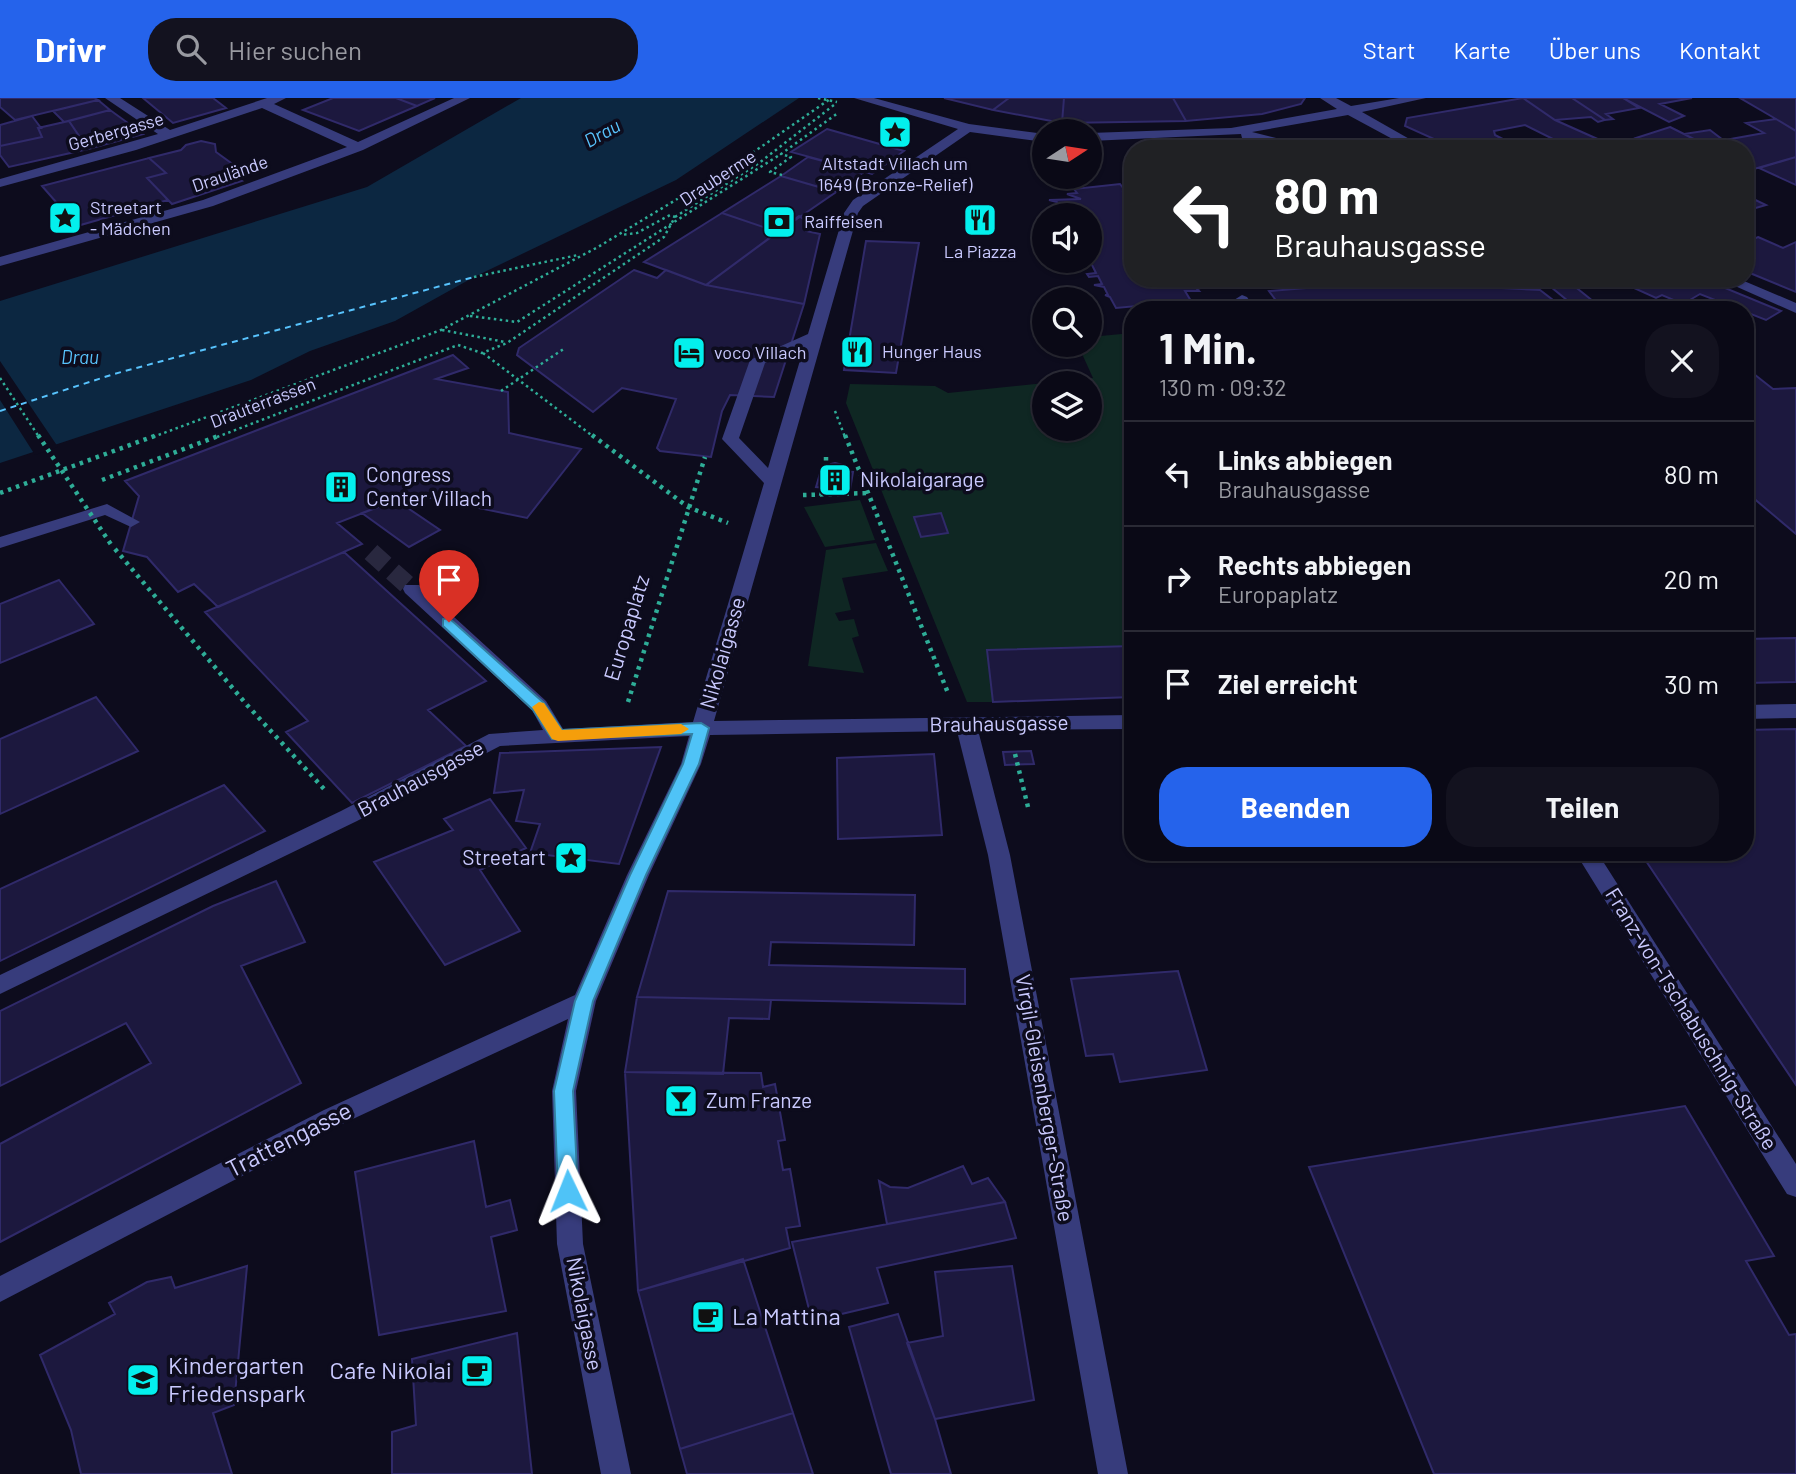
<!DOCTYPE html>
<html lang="de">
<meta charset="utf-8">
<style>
body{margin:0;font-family:Barlow,sans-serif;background:#13121f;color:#f1f3f6;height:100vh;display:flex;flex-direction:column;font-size:26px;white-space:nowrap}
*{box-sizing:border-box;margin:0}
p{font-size:23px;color:#999aa1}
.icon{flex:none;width:38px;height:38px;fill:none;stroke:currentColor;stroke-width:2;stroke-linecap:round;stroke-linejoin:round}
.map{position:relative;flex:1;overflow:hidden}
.panel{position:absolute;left:1124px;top:203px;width:630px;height:560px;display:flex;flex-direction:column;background:#0a0916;border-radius:28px;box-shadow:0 2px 5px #0004,0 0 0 2px #2a2a35}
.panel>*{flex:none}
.hud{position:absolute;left:1124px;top:42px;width:630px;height:147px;border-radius:28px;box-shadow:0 2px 5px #0004,0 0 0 2px #2a2a35;background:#202124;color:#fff;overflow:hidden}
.needle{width:46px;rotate:78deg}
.buttons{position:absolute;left:1032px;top:21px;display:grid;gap:14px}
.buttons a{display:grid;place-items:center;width:70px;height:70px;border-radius:50%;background:#0a0916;box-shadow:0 2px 5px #0004,0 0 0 2px #2a2a35;font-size:35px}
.pin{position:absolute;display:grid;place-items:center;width:60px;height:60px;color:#fff;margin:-72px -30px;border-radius:50% 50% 50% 0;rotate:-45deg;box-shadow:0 0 7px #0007}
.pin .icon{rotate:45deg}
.me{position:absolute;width:77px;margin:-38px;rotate:358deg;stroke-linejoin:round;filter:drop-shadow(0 0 5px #0008)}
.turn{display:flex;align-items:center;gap:24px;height:147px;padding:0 35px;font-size:32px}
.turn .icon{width:91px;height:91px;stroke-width:2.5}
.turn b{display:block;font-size:49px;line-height:60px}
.round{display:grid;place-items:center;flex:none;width:74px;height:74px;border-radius:28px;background:#13121f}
.overview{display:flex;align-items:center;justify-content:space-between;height:119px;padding:0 35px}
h1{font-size:42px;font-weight:700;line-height:52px}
.cta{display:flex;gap:14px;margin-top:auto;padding:14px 35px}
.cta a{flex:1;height:80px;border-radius:28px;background:#2563eb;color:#fff;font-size:28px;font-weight:700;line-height:80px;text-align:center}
.cta a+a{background:#13121f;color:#f1f3f6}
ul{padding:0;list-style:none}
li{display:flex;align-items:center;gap:21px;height:105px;padding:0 35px;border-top:2px solid #2a2a35}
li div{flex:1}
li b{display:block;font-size:26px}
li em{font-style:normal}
header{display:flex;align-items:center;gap:42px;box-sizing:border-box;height:98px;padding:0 35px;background:#2563eb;color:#fff}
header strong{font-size:33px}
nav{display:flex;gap:38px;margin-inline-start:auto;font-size:24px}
.search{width:490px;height:63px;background:#13121f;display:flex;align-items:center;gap:18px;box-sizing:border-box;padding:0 24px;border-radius:28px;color:#999aa1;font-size:26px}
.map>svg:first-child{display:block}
.green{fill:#0f2723}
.water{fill:#0c2741}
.pier{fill:#0d0c1d}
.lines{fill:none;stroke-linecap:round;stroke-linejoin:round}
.ferry{stroke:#58c3fd;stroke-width:2;stroke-dasharray:6 5;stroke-linecap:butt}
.building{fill:#1c183e;stroke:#302a6a;stroke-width:2}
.minor-tunnel{stroke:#29283f;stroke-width:19;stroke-dasharray:19 10;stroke-linecap:butt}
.path-far1{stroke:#2ead97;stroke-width:2.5;stroke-dasharray:2.5 3.5;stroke-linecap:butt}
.path{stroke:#2ead97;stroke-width:4.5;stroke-dasharray:3.5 5;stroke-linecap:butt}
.minor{fill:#373c7c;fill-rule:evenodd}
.path-bridge-far1{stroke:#2ead97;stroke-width:2.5;stroke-dasharray:2.5 3.5;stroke-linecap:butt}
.path-bridge{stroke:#2ead97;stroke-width:4.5;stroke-dasharray:3.5 5;stroke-linecap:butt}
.route{fill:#4fc3f7;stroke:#337fa1;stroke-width:2}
.slow{fill:#f59e0b}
.labels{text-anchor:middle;stroke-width:7;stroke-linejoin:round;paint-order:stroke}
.far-street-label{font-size:18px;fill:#c9c9fe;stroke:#0d0c1d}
.far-poi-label{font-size:18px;fill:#c9c9fe;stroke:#0d0c1d;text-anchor:start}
.far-water-label{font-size:19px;font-style:italic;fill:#58c3fd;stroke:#0d0c1d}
.poi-label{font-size:21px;fill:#c9c9fe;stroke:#0d0c1d;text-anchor:start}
.street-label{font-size:21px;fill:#c9c9fe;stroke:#0d0c1d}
.near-street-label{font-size:24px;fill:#c9c9fe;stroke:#0d0c1d}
.near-poi-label{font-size:24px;fill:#c9c9fe;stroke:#0d0c1d;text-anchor:start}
</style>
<header>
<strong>Drivr</strong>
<div class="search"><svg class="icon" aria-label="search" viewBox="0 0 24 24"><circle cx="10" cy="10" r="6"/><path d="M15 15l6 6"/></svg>Hier suchen</div>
<nav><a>Start</a><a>Karte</a><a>Über uns</a><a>Kontakt</a></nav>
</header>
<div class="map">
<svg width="1796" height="1376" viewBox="0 0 1796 1376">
<rect width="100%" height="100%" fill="#0d0c1d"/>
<path class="green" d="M1132,235v313l-145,4 6,52h-26l-121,-299 4,-19 85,2 13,7 97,-10v46h45v-46h-43l46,-5 -15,-33h12v-8z
M860,402l15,40 -50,7 -21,-40z
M876,445l12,28 -46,7 9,32 -16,3 4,8 15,-2 5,17 -7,2 12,35 -56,-7 18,-116z"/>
<path class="water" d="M521,0h278l-123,82 -202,97 -79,44 -85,30 -59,29 -251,83v-162l367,-114z"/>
<path class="pier" d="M0,263l58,86 -23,8 -35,-55z"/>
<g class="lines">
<path class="ferry" d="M0,313l114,-37 360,-97"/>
</g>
<path class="building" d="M0,0h94l4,2 -83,20 -15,-13z
M143,0h70l13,10 -53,15z
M333,0h63l21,8 -58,25 -56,-21z
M396,0h39l-18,8z
M944,0h65l-16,12z
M1009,0h55l-2,25 -69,-13z
M1064,0h109l13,23 -124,2z
M1173,0h132l-4,6 -39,10 -76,7z
M1523,0l32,22 65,29h-47l-48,-24 -31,6 1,4 27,14h-66l-51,-23 2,-8z
M1523,0h49l33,22 -7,2 -7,-5 -36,3z
M1572,0h51l16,10 -33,6 7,5 -8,1z
M1623,0h69l-32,6 24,12 -15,6z
M1740,0h56v33l-20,-12z
M98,2l12,10 -46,12 -11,-11z
M110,12l33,24 -55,15 -19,-28z
M32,18l9,12h-3l4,9 -42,9v-21z
M1776,21l20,12v26l-42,12 -9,-5v-15h-32l-10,-5 61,-11 -18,-10z
M69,23l19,28 -79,18 -9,-12v-9l42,-9 -4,-9z
M1670,29l14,7 29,15h-32l-12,-6 -15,4 -18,-9z
M827,31l77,22 -32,23 -81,-22z
M1710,32l13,10 -20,4 -19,-10z
M201,43l14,3 1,8 22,16 -9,3 13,10 -70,23 -25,-26 19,-5 -17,-15 32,-8 5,-5z
M808,59l56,15 -28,20 -55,-16z
M1796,59v28l-37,-17z
M149,60l17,15 -19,5 21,22 -91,26 -35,-40z
M781,78l55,16 -58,40 -56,-19z
M1120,86l4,5h8v2l-7,1 7,3v83h70l3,5 4,-1 2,3 -14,4 2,2h-14l6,10 -75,7 -6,-11 -5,-2h3l-4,-8 -10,-2 8,-1 -4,-8 -9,1 -2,-3 9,-1 -6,-12v-46h-30l3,-3 -6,-10 -8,-2 32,-1 -14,-5 10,-1 -3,-4z
M1745,97l21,10 -17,5 -4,-2z
M722,115l56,19 -72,53 -62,-23z
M799,118l8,6 -1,9 14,3 -16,70 -98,-19z
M1758,139l25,11 13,-6v50l-51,-21v-28z
M866,143l53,2 -23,130 -52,-3z
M634,172l23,8 9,-8 40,15 98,19 -30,93 -44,-2 -8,16 -11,46 -51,-6 -3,-3 19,-49 -54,-11 -29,24 -76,-57 2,-7z
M1377,180h83l10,8 -90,-4z
M1551,180h38l-16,7 -16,1z
M1612,180h89l80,33 -15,9 -66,-26 -17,10 -21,-9 -6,3z
M1380,184l160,8 26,20h-283l-14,-19z
M1571,185l2,2 31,25h-25l-28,-23z
M453,257l15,13 -32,11 72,13 1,41 72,16 -54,69 -115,-24 -75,29 25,21 -144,63 -24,-23 -16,8 -31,-35 -24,-6 16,-55 -14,-15z
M1745,269l28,22 23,-1v146l-51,-43z
M835,365l8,2 -5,6 15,1 -3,18 -34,-3 5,-17 12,1 -2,-7z
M396,402l44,30 -31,17 -47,-34z
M941,415l7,20 -27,4 -7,-20z
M344,454l142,129 -58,29 38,36 -114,57 -66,-71 22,-11 -103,-109z
M59,482l35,44 -94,39v-59z
M1796,540v44l-51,1v-44z
M1132,548v51l-139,5 -6,-52z
M96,599l42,54 -138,63v-75z
M1796,631v356l-156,-233h105v-122z
M661,649l-42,117 -89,-11 10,-29 -24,-3 8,-31 -30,3 6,-40z
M1031,653l3,13 -29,1 -2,-13z
M934,656l8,81 -104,4 -1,-81z
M224,687l41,46 -265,130v-72z
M490,701l36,49 -46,22 40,61 -75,34 -71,-103 79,-32 -9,-11z
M276,783l29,61 -64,24 60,117 -301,159v-98l151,-81 -25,-40 -126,63v-75l213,-105z
M668,793l247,4 -1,50 -143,-3 -2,23 196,4v35l-328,-7z
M1178,873l29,99 -87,12 -7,-28 -27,2 -15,-77z
M637,899l134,3 -2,19 -40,-1 -6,56 -98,-2z
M625,974l136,1 2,14 12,-3 10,56 -7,1 5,29 7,-1 10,57 -14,2 4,20 -152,43z
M1685,1008l89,150 -28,5 43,74 7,-1v140h-362l-125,-307z
M474,1043l12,66 24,-7 7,30 -26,7 15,74 -127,24 -24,-163z
M963,1068l9,18 16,-6 17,24 -118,22 -8,-43 11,6 18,1z
M1005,1104l11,36 -139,30 11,35 -76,18 -20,-79z
M743,1161l50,154 -113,36 -42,-158z
M247,1168l-13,139 -21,8 19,61h-151l-10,-44 -31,-75 75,-41 -6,-11 38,-21 24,-5 4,11z
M1012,1168l22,134 -99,19 -28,-76 36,-7 -8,-64z
M898,1216l37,105 16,55h-60l-42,-147z
M517,1235l15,141h-140v-42l24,-7 -4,-66z
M793,1315l20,61h-126l-7,-25z"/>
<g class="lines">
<path class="minor-tunnel" d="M371,454l41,37"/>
<path class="path-far1" d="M782,77l-12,-3 21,-15 -10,-3 57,-41
M675,119l84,-54 75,-58
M474,179l104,-22
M470,218l47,6 264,-168
M442,232l63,12
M483,255l111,84
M835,313l10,26
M153,339l288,-107 157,-83 147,-89 85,-59
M217,339l241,-92 24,8 25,-10 157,-106 11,-20 -5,-2 -33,18 -16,2"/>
<path class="path" d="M592,337l96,72 40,16
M845,337l103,258
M826,359v13
M102,382l119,-45
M0,395l157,-58
M803,397l65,-2
M821,398l2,-8
M115,451l132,156 78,85
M628,604l77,-245
M1015,656l13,53"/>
<path class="minor" d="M105,0h15l50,32 97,-32h19l-12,6 84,38 96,-44h16l-107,52 -150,56 -213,60v-9l203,-57 144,-53 -85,-39 -126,42 -136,37v-8l158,-45z
M854,0h20l95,26 76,10v8l-75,-10 -107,74 -5,7 -144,508 418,-6v14l-154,1 32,125 118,619h-30l-110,-619 -31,-124 -247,4 -9,29 -52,111 -53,126 -20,90 7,153 48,230h-30l-44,-230 -5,-153 16,-72 -226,105 -342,178v-26l324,-166 251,-115 52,-120 54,-111 8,-28 -189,10 -143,75 -357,173v-19l341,-164 148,-77 54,-4 -11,-20 -127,-117 -2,-4 2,-4h14l127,116 17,28 130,-7 71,-239 -42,-44 28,-79 58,-26 36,-121 9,-13 105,-71zM804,249l-36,121 -29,-30 26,-75z
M1320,0h16l15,8 48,-8h27l-64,14 65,37h-16l-63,-34 -96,17 69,17h-26l-53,-11 -1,-4 -151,7v-8l141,-5 106,-19z
M1717,180h20l59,25v10z
M1242,197l5,2 9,13h-15l-7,-10z
M107,406l33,18 -9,5 -26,-12 -105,33v-11z
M1796,606v14l-51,1v-14z
M1575,754h22l199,312v33l-9,-3z"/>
<path class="path-bridge-far1" d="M818,0l19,4
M0,280l39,59
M501,293l64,-43"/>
<path class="path-bridge" d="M38,337l74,111"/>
</g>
<path class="route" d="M449,520l95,85 18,27 139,-7 8,5 -10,36 -53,111 -53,126 -20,90 5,100 -3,5 -7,3 -7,-3 -3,-5 -4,-100 21,-90 55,-126 53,-111 9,-30 -140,5 -19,-29 -90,-84v-7z"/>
<path class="slow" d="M539,604l5,1 18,27 119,-6 8,5 -8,5 -123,7 -6,-2 -20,-32z"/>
<defs>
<symbol id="sight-square" viewBox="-11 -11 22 22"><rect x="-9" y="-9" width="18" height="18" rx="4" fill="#03f0ed" stroke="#0d0c1d"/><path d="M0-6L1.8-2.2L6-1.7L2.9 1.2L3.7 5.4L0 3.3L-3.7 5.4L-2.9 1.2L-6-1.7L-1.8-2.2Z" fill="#111"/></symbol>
<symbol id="restaurant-square" viewBox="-11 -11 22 22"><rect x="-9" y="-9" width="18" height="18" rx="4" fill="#03f0ed" stroke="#0d0c1d"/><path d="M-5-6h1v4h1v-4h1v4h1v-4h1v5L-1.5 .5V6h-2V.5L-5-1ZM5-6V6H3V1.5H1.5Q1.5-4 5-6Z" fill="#111"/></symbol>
<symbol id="bank-square" viewBox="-11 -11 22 22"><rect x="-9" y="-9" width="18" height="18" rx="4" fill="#03f0ed" stroke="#0d0c1d"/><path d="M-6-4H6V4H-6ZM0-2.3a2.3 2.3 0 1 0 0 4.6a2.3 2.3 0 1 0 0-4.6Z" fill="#111"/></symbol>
<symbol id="hotel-square" viewBox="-11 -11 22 22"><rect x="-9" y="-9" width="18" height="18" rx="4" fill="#03f0ed" stroke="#0d0c1d"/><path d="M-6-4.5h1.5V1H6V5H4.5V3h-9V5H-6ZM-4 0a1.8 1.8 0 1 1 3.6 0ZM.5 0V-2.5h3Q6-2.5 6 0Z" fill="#111"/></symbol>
<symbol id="building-square" viewBox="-11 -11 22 22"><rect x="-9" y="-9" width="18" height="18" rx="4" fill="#03f0ed" stroke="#0d0c1d"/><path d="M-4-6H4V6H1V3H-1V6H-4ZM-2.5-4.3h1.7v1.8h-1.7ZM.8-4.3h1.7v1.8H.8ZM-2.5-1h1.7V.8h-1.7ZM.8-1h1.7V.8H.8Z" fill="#111"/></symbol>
<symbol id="bar-square" viewBox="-11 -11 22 22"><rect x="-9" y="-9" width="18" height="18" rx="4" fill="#03f0ed" stroke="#0d0c1d"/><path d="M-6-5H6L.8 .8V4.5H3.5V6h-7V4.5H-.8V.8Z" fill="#111"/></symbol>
<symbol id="cafe-square" viewBox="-11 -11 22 22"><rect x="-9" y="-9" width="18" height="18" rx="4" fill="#03f0ed" stroke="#0d0c1d"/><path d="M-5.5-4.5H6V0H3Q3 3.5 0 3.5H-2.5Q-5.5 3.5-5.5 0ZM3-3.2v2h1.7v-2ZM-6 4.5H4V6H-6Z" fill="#111"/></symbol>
<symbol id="school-square" viewBox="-11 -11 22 22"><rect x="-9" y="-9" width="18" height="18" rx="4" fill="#03f0ed" stroke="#0d0c1d"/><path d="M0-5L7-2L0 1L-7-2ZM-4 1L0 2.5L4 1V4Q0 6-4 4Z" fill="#111"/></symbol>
</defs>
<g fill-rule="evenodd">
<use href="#sight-square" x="876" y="15" width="38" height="38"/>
<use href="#sight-square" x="46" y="101" width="38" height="38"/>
<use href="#restaurant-square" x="961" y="103" width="38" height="38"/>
<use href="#bank-square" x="760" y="105" width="38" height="38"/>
<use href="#restaurant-square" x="838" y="235" width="38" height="38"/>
<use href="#hotel-square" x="670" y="236" width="38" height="38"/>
<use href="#building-square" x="816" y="363" width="38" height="38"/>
<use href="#building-square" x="322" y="370" width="38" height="38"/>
<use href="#sight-square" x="552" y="741" width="38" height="38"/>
<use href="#bar-square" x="662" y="984" width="38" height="38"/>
<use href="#cafe-square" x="689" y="1200" width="38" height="38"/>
<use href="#cafe-square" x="458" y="1254" width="38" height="38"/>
<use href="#school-square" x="124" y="1263" width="38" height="38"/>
</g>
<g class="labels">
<g class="far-street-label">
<text transform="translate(116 34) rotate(-16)" y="6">Gerbergasse</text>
<text transform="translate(230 76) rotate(-19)" y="6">Draulände</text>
<text transform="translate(718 80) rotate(-33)" y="6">Drauberme</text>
<text transform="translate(263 305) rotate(-21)" y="6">Drauterrassen</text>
</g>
<g class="far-poi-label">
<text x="895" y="72" text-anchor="middle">Altstadt Villach um<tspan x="895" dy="21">1649 (Bronze-Relief)</tspan></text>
<text x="90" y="116">Streetart<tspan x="90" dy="21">- Mädchen</tspan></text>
<text x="804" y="130">Raiffeisen</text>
<text x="980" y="160" text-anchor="middle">La Piazza</text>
<text x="882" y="260">Hunger Haus</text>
<text x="714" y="261">voco Villach</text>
</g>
<g class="far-water-label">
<text transform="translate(602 35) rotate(-29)" y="7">Drau</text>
<text x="80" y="266">Drau</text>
</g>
<g class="poi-label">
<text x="366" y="384">Congress<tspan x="366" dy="24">Center Villach</tspan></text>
<text x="860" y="389">Nikolaigarage</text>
<text x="546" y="767" text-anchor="end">Streetart</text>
<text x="706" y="1010">Zum Franze</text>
</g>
<g class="street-label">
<text transform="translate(627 530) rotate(-73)" y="7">Europaplatz</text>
<text transform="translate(723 555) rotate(-74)" y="7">Nikolaigasse</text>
<text transform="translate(999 626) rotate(-1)" y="7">Brauhausgasse</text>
<text transform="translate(421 681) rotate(-28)" y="7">Brauhausgasse</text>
<text transform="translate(1691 921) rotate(58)" y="7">Franz-von-Tschabuschnig-Straße</text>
<text transform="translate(1044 1000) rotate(80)" y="7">Virgil-Gleisenberger-Straße</text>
<text transform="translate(584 1216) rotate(79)" y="7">Nikolaigasse</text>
</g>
<g class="near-street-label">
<text transform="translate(289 1042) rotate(-27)" y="8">Trattengasse</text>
</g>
<g class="near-poi-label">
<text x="732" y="1227">La Mattina</text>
<text x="168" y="1276">Kindergarten<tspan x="168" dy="28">Friedenspark</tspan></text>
<text x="452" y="1281" text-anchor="end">Cafe Nikolai</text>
</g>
</g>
</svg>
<div class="buttons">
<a><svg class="needle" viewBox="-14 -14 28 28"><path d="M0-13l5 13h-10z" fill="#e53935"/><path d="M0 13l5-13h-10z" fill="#999aa1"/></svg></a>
<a><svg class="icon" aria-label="sound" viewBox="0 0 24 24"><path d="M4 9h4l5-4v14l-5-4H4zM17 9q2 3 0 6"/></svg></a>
<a><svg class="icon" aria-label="search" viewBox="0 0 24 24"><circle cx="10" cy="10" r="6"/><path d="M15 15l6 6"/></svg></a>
<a><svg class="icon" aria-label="layers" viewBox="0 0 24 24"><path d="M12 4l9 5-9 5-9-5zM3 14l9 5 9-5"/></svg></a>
</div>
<div class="pin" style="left:449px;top:524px;background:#d93025"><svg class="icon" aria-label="arrive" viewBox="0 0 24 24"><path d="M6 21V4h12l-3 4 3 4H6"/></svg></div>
<svg class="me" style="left:568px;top:1093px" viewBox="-20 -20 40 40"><path d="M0-17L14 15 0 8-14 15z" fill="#4fc3f7" stroke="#fff" stroke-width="4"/></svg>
<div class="hud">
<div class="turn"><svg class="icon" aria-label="left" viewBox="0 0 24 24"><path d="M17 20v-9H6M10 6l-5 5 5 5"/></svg><div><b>80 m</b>Brauhausgasse</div></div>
</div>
<section class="panel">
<div class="overview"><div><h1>1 Min.</h1><p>130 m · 09:32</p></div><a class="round"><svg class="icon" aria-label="close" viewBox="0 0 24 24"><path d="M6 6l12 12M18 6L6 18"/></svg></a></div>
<ul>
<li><svg class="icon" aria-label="left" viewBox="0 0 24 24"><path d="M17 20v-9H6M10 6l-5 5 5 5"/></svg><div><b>Links abbiegen</b><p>Brauhausgasse</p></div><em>80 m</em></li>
<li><svg class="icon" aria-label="right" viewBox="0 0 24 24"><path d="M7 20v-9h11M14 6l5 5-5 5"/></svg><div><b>Rechts abbiegen</b><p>Europaplatz</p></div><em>20 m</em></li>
<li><svg class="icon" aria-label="arrive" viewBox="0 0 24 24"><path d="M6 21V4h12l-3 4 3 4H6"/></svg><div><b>Ziel erreicht</b></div><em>30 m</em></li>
</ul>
<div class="cta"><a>Beenden</a><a>Teilen</a></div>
</section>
</div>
